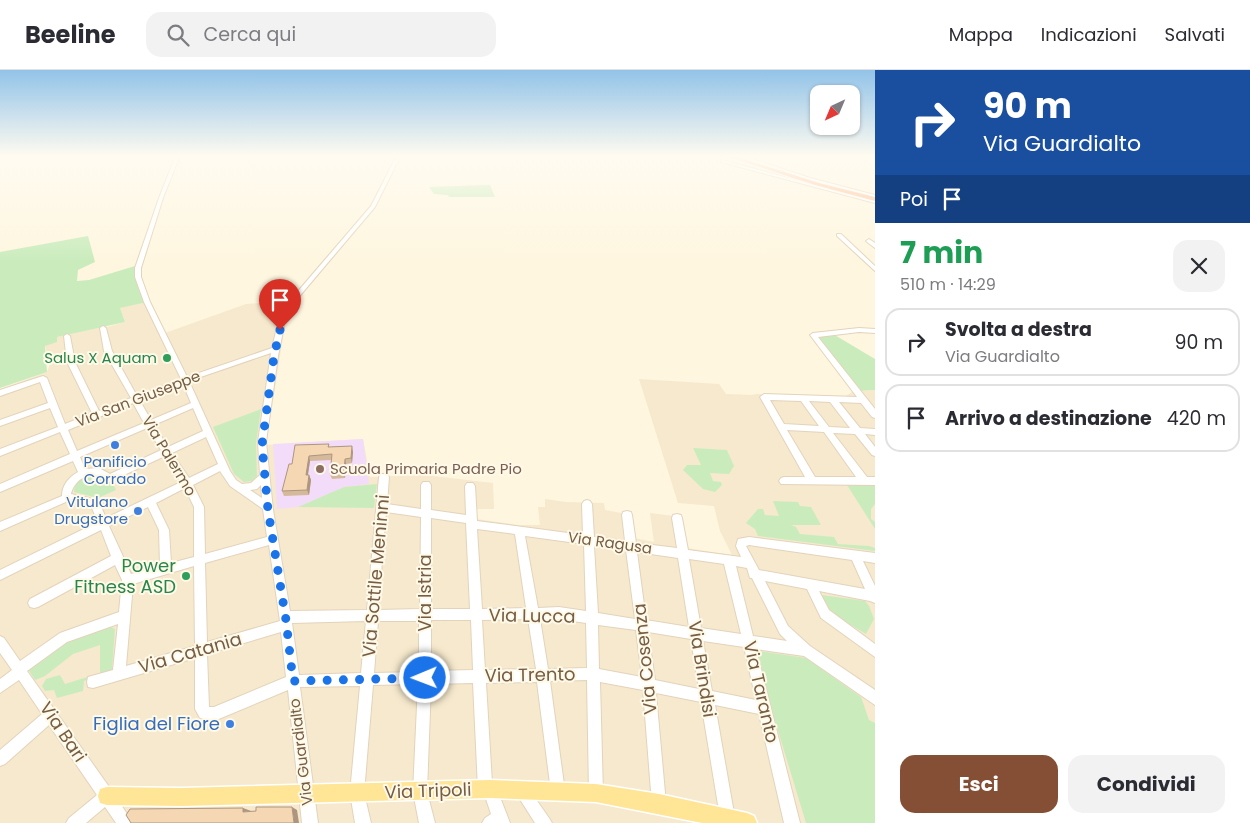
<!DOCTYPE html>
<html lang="it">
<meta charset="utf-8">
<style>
body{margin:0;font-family:Poppins,sans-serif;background:#f2f2f3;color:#2b2b33;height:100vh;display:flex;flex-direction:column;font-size:19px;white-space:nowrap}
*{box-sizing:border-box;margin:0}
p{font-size:16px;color:#7c7c81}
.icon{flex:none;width:28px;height:28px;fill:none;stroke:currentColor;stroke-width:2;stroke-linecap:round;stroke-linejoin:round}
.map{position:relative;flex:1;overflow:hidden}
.drawer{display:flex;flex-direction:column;background:#fff;width:375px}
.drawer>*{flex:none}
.top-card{background:#1a4fa0;color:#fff;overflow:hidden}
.needle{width:32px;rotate:224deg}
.fabs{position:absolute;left:810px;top:15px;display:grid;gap:10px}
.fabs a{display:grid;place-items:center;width:50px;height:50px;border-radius:10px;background:#fff;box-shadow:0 1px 4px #0004;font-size:25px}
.pin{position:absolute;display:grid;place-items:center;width:42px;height:42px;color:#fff;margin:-51px -21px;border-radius:50% 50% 50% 0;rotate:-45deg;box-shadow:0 0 5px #0007}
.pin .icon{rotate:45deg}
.me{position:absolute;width:55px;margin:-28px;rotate:269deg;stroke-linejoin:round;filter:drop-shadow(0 0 4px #0008)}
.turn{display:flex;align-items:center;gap:18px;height:105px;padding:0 25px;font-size:22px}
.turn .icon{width:65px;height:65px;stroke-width:2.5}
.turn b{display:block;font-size:35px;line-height:42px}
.then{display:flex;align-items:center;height:48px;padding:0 25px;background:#0003;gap:10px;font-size:19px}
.round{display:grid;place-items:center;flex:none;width:52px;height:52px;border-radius:15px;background:#f2f2f3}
.summary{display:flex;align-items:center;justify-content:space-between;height:85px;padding:0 25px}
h1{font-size:30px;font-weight:700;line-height:38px;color:#1e9e55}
.primary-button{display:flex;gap:10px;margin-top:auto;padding:10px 25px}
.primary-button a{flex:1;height:58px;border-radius:15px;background:#854f36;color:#fff;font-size:20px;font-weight:700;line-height:58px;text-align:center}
.primary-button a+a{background:#f2f2f3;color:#2b2b33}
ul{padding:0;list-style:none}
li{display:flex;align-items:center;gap:15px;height:68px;margin:0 10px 8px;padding:0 15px;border:2px solid #e1e1e2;border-radius:15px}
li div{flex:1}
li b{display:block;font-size:19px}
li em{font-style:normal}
header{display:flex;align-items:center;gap:30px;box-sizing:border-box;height:70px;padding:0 25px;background:#fff;border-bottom:1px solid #e1e1e2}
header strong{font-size:24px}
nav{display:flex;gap:28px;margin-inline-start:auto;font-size:18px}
.search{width:350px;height:45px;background:#f2f2f3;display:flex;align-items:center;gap:12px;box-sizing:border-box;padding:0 18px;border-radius:15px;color:#7c7c81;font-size:19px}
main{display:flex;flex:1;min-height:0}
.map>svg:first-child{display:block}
.residential{fill:#f6e9cd}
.education{fill:#f3dcfa}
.green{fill:#caecbd}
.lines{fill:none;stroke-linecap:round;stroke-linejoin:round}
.minor-casing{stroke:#e3d3bb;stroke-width:2}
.major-casing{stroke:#fff;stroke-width:3}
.highway-casing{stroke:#fff;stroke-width:2}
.minor{fill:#fff;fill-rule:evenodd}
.major{fill:#ffe595;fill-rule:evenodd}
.highway{fill:#febb90;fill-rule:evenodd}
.wall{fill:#d4b99b}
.shaded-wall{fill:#ac967e}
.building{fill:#f6d7b4;stroke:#ac967e}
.route{stroke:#1a73e8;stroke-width:9;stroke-dasharray:0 16.2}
.leisure-dot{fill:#2e9e5b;stroke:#fff9e7;stroke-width:2}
.shop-dot{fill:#3f7fe0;stroke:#fff9e7;stroke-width:2}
.education-dot{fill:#8d6e63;stroke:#fff9e7;stroke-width:2}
.labels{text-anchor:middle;stroke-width:4;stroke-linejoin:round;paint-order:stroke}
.leisure-label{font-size:15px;fill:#27864d;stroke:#fff9e7;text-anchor:end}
.street-label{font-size:15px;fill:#765d45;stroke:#fff9e7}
.shop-label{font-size:15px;fill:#366cbe;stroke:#fff9e7}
.education-label{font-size:15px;fill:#785e54;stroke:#fff9e7;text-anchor:start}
.near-leisure-label{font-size:18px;fill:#27864d;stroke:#fff9e7;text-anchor:end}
.near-street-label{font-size:18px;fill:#765d45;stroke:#fff9e7}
.near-shop-label{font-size:18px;fill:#366cbe;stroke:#fff9e7;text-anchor:end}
</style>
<header>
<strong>Beeline</strong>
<div class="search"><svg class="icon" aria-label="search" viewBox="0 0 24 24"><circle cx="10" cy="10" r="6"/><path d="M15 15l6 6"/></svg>Cerca qui</div>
<nav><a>Mappa</a><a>Indicazioni</a><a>Salvati</a></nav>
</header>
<main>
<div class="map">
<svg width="875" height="753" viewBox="0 0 875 753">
<rect width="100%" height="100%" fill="#fef6df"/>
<path class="residential" d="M150,230l15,33 81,-29 30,-2 15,4 -5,12 -20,127 97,-6 7,38 54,-2 69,8 1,26h-18v10l42,6h22l-2,-18h7v-8l21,3 38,1 1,7 22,4 7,24 20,4 -4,-29 31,4 5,31 46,7 -12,-24 -6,-25 -36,-3 -39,-124 80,5 7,10 26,1 3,-1 83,3 8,-1 6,-4 23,-2v433h-875v-434l47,-17 3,-8 -5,-18 12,-9 48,-13 2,3 18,-5 -5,-14z"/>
<path class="education" d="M363,369l6,45 -25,3 -46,20 -21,2 -4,-65z"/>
<path class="green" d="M487,115h3l5,12h-46l-1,-2 -14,-1 -5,-7z
M88,166l7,26 -17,8 -1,11 12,-1 46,-14 12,36 -27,6 5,14 -68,15v5l-12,4 2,26 -47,16v-136z
M833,264l42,25v31l-16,1 -43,-55z
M261,339l-5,34 1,33 -5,5 -8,1 -10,-8 -21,-47z
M693,378l34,2 7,16 -5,8 -19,-1 3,8 8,1 1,3 -7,7 -12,-3 -20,-19 4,-5h14z
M93,405l19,7 4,8 -18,8 -24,-6c0,-10 10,-16 19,-17z
M377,414l-3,24 -76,-1 46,-20z
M847,415h28v19l-4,5v10l4,3v7z
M773,431l25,1 2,4 11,1 10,18h-30l5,2 4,7 34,3 4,7 31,2 6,2v3l-117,-15 -3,-7 -9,-6 12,-14h5l2,6 14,1z
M822,525l43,6 4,5 5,13 -8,15 -37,-22z
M111,557l4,2 -3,41 -28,11 -1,10 -26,7 -3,-8 -9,1 -3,-5 4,-7 14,-4 5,9 35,-11v-28l-27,9 -28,22 -10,4 -7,-11 42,-30z
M758,581l48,7 55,39 8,23 6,3v100h-69l-37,-122z"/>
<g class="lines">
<defs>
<path id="minor" d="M176,85h4l-17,43 -22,70v9l9,25 37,75 85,-29 9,-37 90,-105 26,-51h4l-26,52 -88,104 -9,45 -12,86 7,68 17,101 77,-1 12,-133 2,-3h6l2,3 -2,27 34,5v-24l2,-3h6l2,3v25l35,5 -1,-29 2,-3h6l2,3 2,35 106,14 -1,-31 2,-3 3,-1 3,1 2,3 2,33 31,4 -3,-26 1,-3 4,-1 4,1 1,3 4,28 41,5 -5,-30 1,-3 4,-1 4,1 1,3 6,32 53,7 -5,-11 2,-7 11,-2 126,16v10l-12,-2 12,25v17l-5,-2 -51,-10 10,19 46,34v13l-54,-39 -14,-29 -42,-8 23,45 22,20 65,44v15l-71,-49 -48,-7 44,174h-16l-25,-109 -44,-9 20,114 -2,4h-12l-20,-121 -45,-9 10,111 -2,5 -5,2 -5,-2 -2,-5 -9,-114 -43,-8 3,111 -2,5 -5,2 -5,-2 -2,-5 -2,-113 -37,1 15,111 -2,5 -5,2 -5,-2 -2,-5 -14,-110 -51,1 6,100 3,1 15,39h-28l3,-5 6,-4 -6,-18 -5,-2 -2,-5 -5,-106 -42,1 -4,108 8,31h-16l-6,-31 5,-108 -45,1 -9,108 7,30h-16l-5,-30 10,-107 -60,1 18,136h-16l-14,-133 -74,31 -14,-3 -5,-9v-51l-102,30 -5,-1 -1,-5 1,-5 25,-7 5,-46 -51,18 -40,29 85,120 21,32h-17l-11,-16 -19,16h-20l3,-5 28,-23 -48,-70 -44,39 -5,2v-16l42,-36 -23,-34 -19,13v-14l12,-9 -12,-17v-17l4,2 16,23 40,-28 59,-21 3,-32 -7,-15 -77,42 -4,1 -4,-1 -2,-4 2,-4 81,-43 -10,-26 -101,50v-10l98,-48 -7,-16 -23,-5 -68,30v-9l62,-26c0,-11 7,-19 16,-24l-5,-11 -73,31v-8l70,-30 -10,-22 -60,24v-7l58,-22 -8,-19 -50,18v-6l48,-17 -8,-21 -40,14v-6l43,-14 4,2 18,46 27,-11 -25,-51 -3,-26 3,-2 3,2 5,26 24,49 32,-13 -27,-47 -4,-23 3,-2 3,2 6,23 25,45 44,-17 -37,-77 -9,-25v-9l24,-70zM271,283l-13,89 2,33 -9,8 -9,1 -6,-4 -6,-9 -41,-90zM183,314l8,19 -40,17 -11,-19zM133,333l11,20 -67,28 -9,-21zM193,338l10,23 -35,16 -14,-22zM147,358l14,22 -51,24 -11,-6 -14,1 -5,-12zM206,367l12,27 -29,14 -17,-25zM165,386l16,26 -75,36 -8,-18 -27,-6c2,-11 16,-23 27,-18 4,1 7,4 11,6zM220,401l10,15 33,23 4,28 -62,17 -1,-47 -11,-22zM261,415l1,13 -12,-8 7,-1zM185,418l9,19v50l-23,6 -2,-33 -13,-27zM148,437l11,23 1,36 -29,8 -22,-48zM386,442l35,5 -1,92 -42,1zM431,448l35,5 4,86h-39zM477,459l38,5 11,74 -44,1zM525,466l59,8 2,67 -27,-4 -21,1zM269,475l11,76 -73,21 -2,-79zM749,475l103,15 13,29 -106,-19 -13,-24zM594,476l32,4 9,69 -37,-6zM637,482l41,6 11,69 -43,-7zM689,489l35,5 17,70 -40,-6zM194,496l1,80 -69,20 7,-82zM736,496l11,2 3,10h2l28,56 7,7 -34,-5zM528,549l8,50 -51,1 -3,-50zM540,549h19l27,4 1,45 -39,1zM431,550h40l2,50 -42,1zM366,551l-5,52 -62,2 -7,-52zM378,551h41v51l-45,1zM598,555l38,5 6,47 -43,-8zM281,562l5,45 -72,30h-5l-2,-53zM648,562l43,7 8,50 -44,-9zM703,571l41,6 12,53 -44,-9z
M735,85h6l69,23 65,17v2l-67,-17z
M722,90l153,41v2l-154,-41z
M837,164h4l34,32v5l-38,-35z
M869,169l6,4v5l-8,-6 -1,-1z
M859,258l16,1v4l-16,-1 -41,5 57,72v9l-3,-1 -11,-14 -22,-1 21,26 15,1v6l-10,-1 10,13v9l-3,-1 -17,-21 -22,-1 34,44h8v8l-94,-1 -2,-3 2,-3 3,-1h21l-45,-80 4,-3 93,3 -47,-62 3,-2zM770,330l31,1 18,25 -35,-2zM809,331l21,1 20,26 -21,-1zM787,360l37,2 32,45h-41z
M521,713l5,2 23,33 3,5h-17l-21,-33 2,-5z"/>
<path id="major" d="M490,710l106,4 63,10 88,19 7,3 3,7h-55l-106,-21 -106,-4 -309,8 -74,-1 -7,-2 -2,-7 2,-7 7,-2 74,1z"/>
<path id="highway" d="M722,85h9l88,28 56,14v4l-60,-16z"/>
</defs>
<use href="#minor" class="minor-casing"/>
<use href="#major" class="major-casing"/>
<use href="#highway" class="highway-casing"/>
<use href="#minor" class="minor"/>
<use href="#major" class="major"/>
<use href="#highway" class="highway"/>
</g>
<path class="wall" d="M329,374v3l24,5 -1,11 -6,1 -1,14 -13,1 -2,-5 2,-14 -22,1 -2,14h1l2,5 -2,15 -25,1 -2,-5 10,-27z"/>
<path class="shaded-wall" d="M352,376l1,6 -1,11 -1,-5z
M309,386l1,5 -3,19 -1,-5z
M345,389l1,5 -1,14 -1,-5z
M309,405l2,5 -2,15 -2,-5z
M292,737l5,3 2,13h-5z
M243,738l8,3 -8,1z"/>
<path class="building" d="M329,374l-1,3 24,-1 -1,12 -6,1 -1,14 -14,1 2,-20 -23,2 -3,19h3l-2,15 -25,1 7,-27h3l3,-19z
M256,737h36l2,16h-163l-5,-8 4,-6 113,-1v4l13,-1z"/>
<linearGradient id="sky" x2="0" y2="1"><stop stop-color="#92c3e8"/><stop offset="0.45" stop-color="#fffbf1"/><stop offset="1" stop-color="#fffbf1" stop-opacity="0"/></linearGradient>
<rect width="875" height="191" fill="url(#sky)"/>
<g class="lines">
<path class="route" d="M280,260l-6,26 -12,89 6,65 18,110 7,61 132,-3"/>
</g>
<g class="leisure-dot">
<circle cx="167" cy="288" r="5"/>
<circle cx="186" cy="506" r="5"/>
</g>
<g class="shop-dot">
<circle cx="115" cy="375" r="5"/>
<circle cx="138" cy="441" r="5"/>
<circle cx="230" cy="654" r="5"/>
</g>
<circle class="education-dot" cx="320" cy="399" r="5"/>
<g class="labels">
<g class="leisure-label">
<text x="157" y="293">Salus X Aquam</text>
</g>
<g class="street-label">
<text transform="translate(138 329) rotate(-21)" y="5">Via San Giuseppe</text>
<text transform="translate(169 386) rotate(59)" y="5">Via Palermo</text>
<text transform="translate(610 473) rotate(8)" y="5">Via Ragusa</text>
<text transform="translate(301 682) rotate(-97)" y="5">Via Guardialto</text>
</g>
<g class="shop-label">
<text x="115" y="397">Panificio<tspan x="115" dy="17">Corrado</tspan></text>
<text x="128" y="437" text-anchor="end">Vitulano<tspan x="128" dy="17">Drugstore</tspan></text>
</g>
<g class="education-label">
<text x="330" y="404">Scuola Primaria Padre Pio</text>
</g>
<g class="near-leisure-label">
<text x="176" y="502">Power<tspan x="176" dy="21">Fitness ASD</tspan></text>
</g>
<g class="near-street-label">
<text transform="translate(376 506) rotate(-85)" y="6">Via Sottile Meninni</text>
<text transform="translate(425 523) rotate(-90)" y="6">Via Istria</text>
<text transform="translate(532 546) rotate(1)" y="6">Via Lucca</text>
<text transform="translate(190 583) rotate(-16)" y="6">Via Catania</text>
<text transform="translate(645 589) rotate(-96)" y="6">Via Cosenza</text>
<text transform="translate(702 599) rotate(81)" y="6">Via Brindisi</text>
<text transform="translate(530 605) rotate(-1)" y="6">Via Trento</text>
<text transform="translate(761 622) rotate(77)" y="6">Via Taranto</text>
<text transform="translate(63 662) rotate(56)" y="6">Via Bari</text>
<text transform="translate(428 721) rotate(-2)" y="6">Via Tripoli</text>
</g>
<g class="near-shop-label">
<text x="220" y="660">Figlia del Fiore</text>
</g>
</g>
</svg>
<div class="fabs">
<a><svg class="needle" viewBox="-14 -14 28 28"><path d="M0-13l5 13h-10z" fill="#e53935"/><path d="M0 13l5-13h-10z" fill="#7c7c81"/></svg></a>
</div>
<div class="pin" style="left:280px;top:260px;background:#d93025"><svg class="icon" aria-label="arrive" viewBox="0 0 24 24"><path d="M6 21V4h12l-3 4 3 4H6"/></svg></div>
<svg class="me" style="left:425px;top:608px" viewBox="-20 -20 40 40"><circle r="17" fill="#1a73e8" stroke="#fff" stroke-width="3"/><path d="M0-11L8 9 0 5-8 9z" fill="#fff"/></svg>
</div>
<section class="drawer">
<div class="top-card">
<div class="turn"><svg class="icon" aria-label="right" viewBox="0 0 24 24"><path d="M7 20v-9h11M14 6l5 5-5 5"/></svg><div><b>90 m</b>Via Guardialto</div></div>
<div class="then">Poi<svg class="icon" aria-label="arrive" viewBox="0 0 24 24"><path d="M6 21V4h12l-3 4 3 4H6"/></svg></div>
</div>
<div class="summary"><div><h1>7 min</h1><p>510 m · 14:29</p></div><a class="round"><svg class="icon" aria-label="close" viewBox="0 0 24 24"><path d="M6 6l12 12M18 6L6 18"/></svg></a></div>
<ul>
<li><svg class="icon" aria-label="right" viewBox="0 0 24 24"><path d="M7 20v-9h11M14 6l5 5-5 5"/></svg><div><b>Svolta a destra</b><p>Via Guardialto</p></div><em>90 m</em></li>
<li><svg class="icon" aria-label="arrive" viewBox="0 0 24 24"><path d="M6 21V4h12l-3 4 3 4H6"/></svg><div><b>Arrivo a destinazione</b></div><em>420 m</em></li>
</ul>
<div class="primary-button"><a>Esci</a><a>Condividi</a></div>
</section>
</main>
